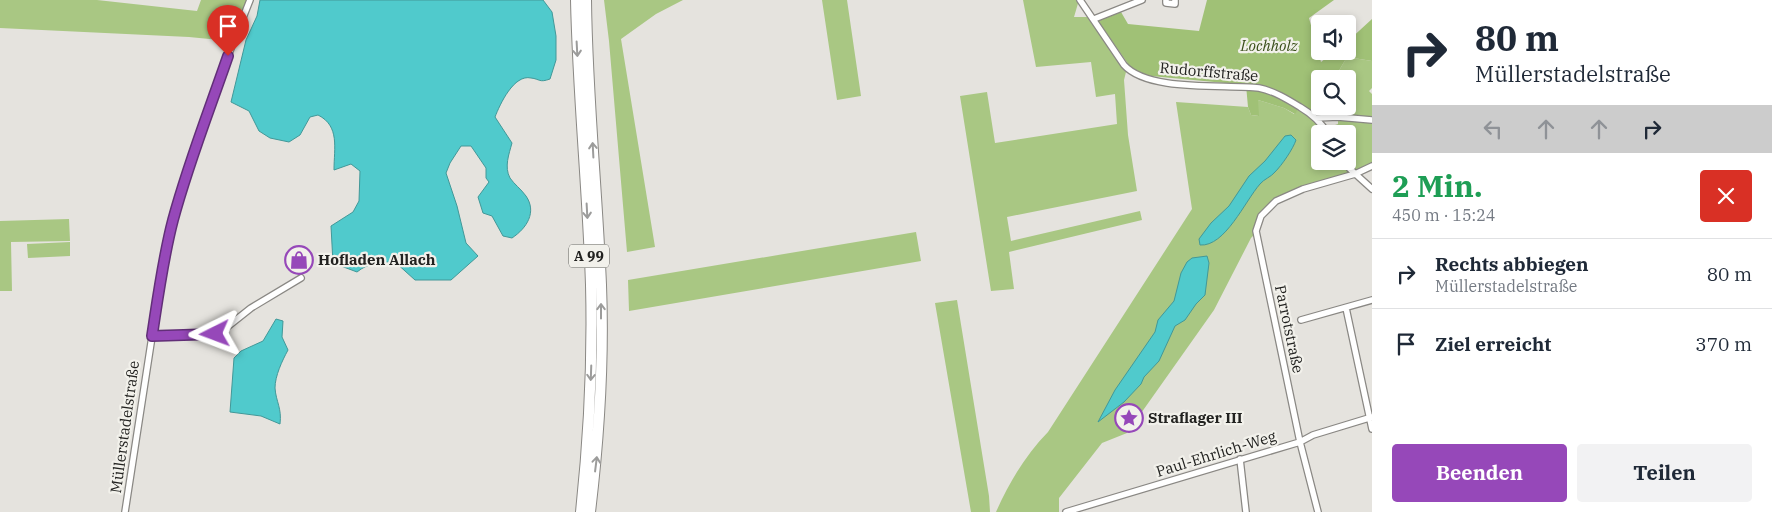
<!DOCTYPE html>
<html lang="de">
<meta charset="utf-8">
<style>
body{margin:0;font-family:"IBM Plex Serif",serif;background:#f2f2f3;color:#1f2937;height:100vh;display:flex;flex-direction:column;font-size:19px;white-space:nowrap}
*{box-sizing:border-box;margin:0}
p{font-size:16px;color:#747a83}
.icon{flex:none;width:28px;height:28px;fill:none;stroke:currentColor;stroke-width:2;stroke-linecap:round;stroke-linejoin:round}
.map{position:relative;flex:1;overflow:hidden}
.details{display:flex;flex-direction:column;background:#fff;width:400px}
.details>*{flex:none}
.hud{background:#fff;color:#1f2937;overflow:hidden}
.buttons{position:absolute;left:1311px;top:15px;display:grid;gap:10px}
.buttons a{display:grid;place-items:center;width:45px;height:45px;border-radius:5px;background:#fff;box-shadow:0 2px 8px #0003;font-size:25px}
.pin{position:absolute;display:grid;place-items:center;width:42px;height:42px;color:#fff;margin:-51px -21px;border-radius:50% 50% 50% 0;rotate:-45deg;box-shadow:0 0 5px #0007}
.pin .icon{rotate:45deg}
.me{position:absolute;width:55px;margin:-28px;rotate:267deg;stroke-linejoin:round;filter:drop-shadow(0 0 4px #0008)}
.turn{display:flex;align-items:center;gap:18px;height:105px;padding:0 20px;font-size:22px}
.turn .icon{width:65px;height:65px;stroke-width:2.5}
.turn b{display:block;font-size:35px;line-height:42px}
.lanes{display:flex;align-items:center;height:48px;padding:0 20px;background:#0003;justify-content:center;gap:25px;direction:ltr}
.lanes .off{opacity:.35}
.round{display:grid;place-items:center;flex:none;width:52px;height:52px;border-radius:5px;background:#f2f2f3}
.overview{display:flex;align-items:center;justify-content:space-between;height:85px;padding:0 20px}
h1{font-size:30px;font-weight:800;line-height:38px;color:#1e9e55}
.button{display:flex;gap:10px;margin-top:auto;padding:10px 20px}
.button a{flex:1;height:58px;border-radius:5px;background:#9648b9;color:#fff;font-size:20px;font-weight:800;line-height:58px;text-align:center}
.button a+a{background:#f2f2f3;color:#1f2937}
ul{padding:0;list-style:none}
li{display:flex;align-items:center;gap:15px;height:70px;padding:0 20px;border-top:1px solid #e0e1e3}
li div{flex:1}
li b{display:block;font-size:19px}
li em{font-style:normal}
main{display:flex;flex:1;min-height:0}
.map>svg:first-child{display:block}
.green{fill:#a9c783}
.forest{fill:#a0c176}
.water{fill:#50cacc;stroke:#429898}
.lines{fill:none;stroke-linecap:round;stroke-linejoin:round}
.minor-casing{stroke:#8a8884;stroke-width:8}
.motorway-casing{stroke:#8a8884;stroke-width:12}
.minor{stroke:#fff;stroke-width:5.5}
.motorway{stroke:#fff;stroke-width:10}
.oneway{stroke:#9c9c9b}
.route-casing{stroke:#622f78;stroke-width:12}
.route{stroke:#9648b9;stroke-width:9}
.labels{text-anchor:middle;stroke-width:4.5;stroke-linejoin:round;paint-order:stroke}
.shield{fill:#f2f1eb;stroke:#60605d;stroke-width:1}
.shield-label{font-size:14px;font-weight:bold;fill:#222220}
.park-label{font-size:15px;font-style:italic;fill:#384d18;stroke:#f2f1eb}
.street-label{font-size:15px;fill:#222220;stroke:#f2f1eb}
.poi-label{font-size:15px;font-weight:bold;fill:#222220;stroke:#f2f1eb;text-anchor:start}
</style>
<main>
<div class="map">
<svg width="1372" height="512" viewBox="0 0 1372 512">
<rect width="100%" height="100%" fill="#e5e3de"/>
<path class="green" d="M0,0h97l100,11 4,-11h46l-17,41 -41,-4 -189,-9z
M604,0h79l-27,14 -35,25 34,208 -28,5 -18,-211z
M822,0h25l14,96 -24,4z
M1023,0h56l-5,17h17l35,55 -2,8 4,55 9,56 -130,26 4,24 129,-30 2,9 -133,32 5,37 -23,2 -31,-195 27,-4 8,51 122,-19 -2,-30 -19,3 -5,-35 -55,5z
M1347,57l25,4v27l-3,3 3,3v25l-58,-7 6,-9v3h28v-27h-14z
M1258,100l26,8 10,6 5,-5 16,11 10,14h-5v27h21l11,12c-24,7 -70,16 -86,34 -8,8 -6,24 -15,31l-37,72 -87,123 -25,10 -43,55v14h-63c13,-29 30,-58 52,-80l144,-223 -16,-107 72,5 3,8 7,1z
M1338,120l34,3v40l-16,9 -8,-11v-27h-17l1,-8 6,-2z
M69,219l1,22 -59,1 1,49h-12v-70z
M916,232l5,29 -292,50 -1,-31z
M70,242v14l-42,2 -1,-14z
M957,300l32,196 1,16h-19l-36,-209z"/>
<path class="forest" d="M1207,0h127l-25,18 12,44 14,-11h13v-10l24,-22v42l-25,-4 -13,22h-14v24l-6,9 -12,-7 -7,9 -11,-6 -26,-8 1,16 -8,-1 -3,-8 -2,-22 -95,-9 -18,-5 -35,-50 23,-9 7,12 71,7z"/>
<path class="water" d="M260,0h283l9,12 4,24v24l-6,19c-11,4 -10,0 -19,-1 -17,-4 -31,26 -36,39l17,26c-3,11 -8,24 -2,35 4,6 11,11 16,18 11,16 1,32 -14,42l-9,-2 -11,-20 -9,-3 -5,-16 11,-15 -3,-4v-10l-15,-22h-10l-11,17 -4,10 11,33 9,37 12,13 -27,24h-36l-20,-18c-15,0 -27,1 -38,10l-24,-9 -2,-37 22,-14 6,-11 1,-30 -9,-7 -17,6c0,-22 6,-44 -16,-55l-8,2 -10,18 -11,7 -19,-4 -11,-7 -10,-20 -18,-9 15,-62 11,-24z
M1291,135l5,5c-3,9 -14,25 -21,32 -4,5 -11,7 -15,12 -15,17 -35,63 -60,61l-1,-6 12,-16 18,-17 20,-30 16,-15 20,-25z
M1207,256l2,7 -4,32 -9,9 -11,16 -10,6 -16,35 -15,16 -3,7 -17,18 -26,20 17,-32 40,-58 3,-12 16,-19 7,-28 6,-11 5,-4z
M276,319l7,2 -1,16 6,13c-6,11 -13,26 -13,38 1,14 7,20 5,36l-19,-8 -31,-4 4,-54 7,-7 22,-10z"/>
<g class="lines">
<defs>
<path id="minor" d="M1080,0l44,65c24,27 100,19 135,23 15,3 28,11 41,19 12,7 21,15 28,27
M1166,0v3l9,1v-4
M1094,19l48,-19
M1316,118l22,-1 34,3
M1344,161l6,8 22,20
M1346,308l26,121
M1301,320l71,-20
M151,336l64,-2 7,-3 29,-23 50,-30
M1240,459l6,53
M125,512l40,-260c21,-86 52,-170 85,-252
M1066,512l234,-70 13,-7 59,-18
M1318,512l-18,-70 -44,-211 5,-15 15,-15 27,-12 52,-15 17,-8"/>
<path id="motorway" d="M576,0c2,95 12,190 15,285 2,76 -2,152 -10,227
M586,0c1,95 11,190 15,285 3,76 -2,152 -11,227"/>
</defs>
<use href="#minor" class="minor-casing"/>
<use href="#motorway" class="motorway-casing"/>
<use href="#minor" class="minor"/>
<use href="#motorway" class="motorway"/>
</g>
<defs><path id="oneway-shaft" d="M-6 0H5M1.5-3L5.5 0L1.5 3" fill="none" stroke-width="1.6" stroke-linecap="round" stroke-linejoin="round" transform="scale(1.25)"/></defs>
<g class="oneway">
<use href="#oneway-shaft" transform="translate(577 49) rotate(87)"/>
<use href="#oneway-shaft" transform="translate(593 150) rotate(-93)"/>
<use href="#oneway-shaft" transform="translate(587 211) rotate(87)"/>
<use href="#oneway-shaft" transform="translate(601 311) rotate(-90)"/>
<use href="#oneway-shaft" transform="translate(591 373) rotate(92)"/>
<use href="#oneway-shaft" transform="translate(596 464) rotate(-83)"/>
</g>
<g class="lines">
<defs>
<path id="route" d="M215,334l-63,2c6,-39 11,-78 21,-116 15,-56 36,-109 55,-164"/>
</defs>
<use href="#route" class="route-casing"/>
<use href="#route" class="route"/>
</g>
<defs>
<symbol id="shop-ring" viewBox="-11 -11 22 22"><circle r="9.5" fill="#f2f1eb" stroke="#9648b9" stroke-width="1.5"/><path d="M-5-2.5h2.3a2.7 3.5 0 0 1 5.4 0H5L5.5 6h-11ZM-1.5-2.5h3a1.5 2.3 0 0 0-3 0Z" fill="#9648b9"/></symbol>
<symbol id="sight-ring" viewBox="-11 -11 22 22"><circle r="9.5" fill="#f2f1eb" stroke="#9648b9" stroke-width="1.5"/><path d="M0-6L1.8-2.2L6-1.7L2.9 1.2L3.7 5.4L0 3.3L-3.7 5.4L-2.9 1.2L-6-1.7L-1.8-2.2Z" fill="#9648b9"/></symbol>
</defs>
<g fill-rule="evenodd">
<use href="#shop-ring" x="283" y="244" width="32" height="32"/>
<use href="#sight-ring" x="1113" y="402" width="32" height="32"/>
</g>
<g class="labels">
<rect class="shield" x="569" y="244.5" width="40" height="23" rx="4"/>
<g class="shield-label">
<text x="589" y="261">A 99</text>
</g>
<g class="park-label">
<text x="1269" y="51">Lochholz</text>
</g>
<g class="street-label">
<text transform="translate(1209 72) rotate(5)" y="5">Rudorffstraße</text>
<text transform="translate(1289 329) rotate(78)" y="5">Parrotstraße</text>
<text transform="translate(125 427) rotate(-82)" y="5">Müllerstadelstraße</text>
<text transform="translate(1216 454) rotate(-17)" y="5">Paul-Ehrlich-Weg</text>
</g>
<g class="poi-label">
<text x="318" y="265">Hofladen Allach</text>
<text x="1148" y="423">Straflager III</text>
</g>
</g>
</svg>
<div class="buttons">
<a><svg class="icon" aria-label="sound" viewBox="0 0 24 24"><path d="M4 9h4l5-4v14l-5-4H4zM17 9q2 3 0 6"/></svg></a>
<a><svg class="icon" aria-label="search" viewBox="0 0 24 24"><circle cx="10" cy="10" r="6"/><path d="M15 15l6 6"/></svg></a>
<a><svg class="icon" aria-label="layers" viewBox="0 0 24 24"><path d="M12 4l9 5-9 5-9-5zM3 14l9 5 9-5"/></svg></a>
</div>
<div class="pin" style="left:228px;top:56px;background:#d93025"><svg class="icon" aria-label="arrive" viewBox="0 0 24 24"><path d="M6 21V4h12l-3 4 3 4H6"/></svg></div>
<svg class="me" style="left:215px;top:334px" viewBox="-20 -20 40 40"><path d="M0-17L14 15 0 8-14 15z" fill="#9648b9" stroke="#fff" stroke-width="4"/></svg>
</div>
<section class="details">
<div class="hud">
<div class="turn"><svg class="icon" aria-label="right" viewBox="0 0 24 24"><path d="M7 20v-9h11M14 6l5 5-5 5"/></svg><div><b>80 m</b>Müllerstadelstraße</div></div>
<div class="lanes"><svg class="icon off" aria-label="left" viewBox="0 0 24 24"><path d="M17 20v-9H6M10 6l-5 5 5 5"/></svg><svg class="icon off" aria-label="ahead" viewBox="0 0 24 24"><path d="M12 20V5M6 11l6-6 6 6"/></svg><svg class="icon off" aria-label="ahead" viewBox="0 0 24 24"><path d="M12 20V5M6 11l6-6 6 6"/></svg><svg class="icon" aria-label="right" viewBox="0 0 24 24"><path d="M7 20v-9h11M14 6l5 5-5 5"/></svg></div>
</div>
<div class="overview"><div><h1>2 Min.</h1><p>450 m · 15:24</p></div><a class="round" style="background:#d93025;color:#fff"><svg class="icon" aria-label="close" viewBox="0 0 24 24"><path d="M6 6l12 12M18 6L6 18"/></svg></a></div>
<ul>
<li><svg class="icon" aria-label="right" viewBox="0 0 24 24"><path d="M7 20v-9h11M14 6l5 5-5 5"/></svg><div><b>Rechts abbiegen</b><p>Müllerstadelstraße</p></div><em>80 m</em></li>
<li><svg class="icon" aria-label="arrive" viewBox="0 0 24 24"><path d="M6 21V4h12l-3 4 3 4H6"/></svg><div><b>Ziel erreicht</b></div><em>370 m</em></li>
</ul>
<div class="button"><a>Beenden</a><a>Teilen</a></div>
</section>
</main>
